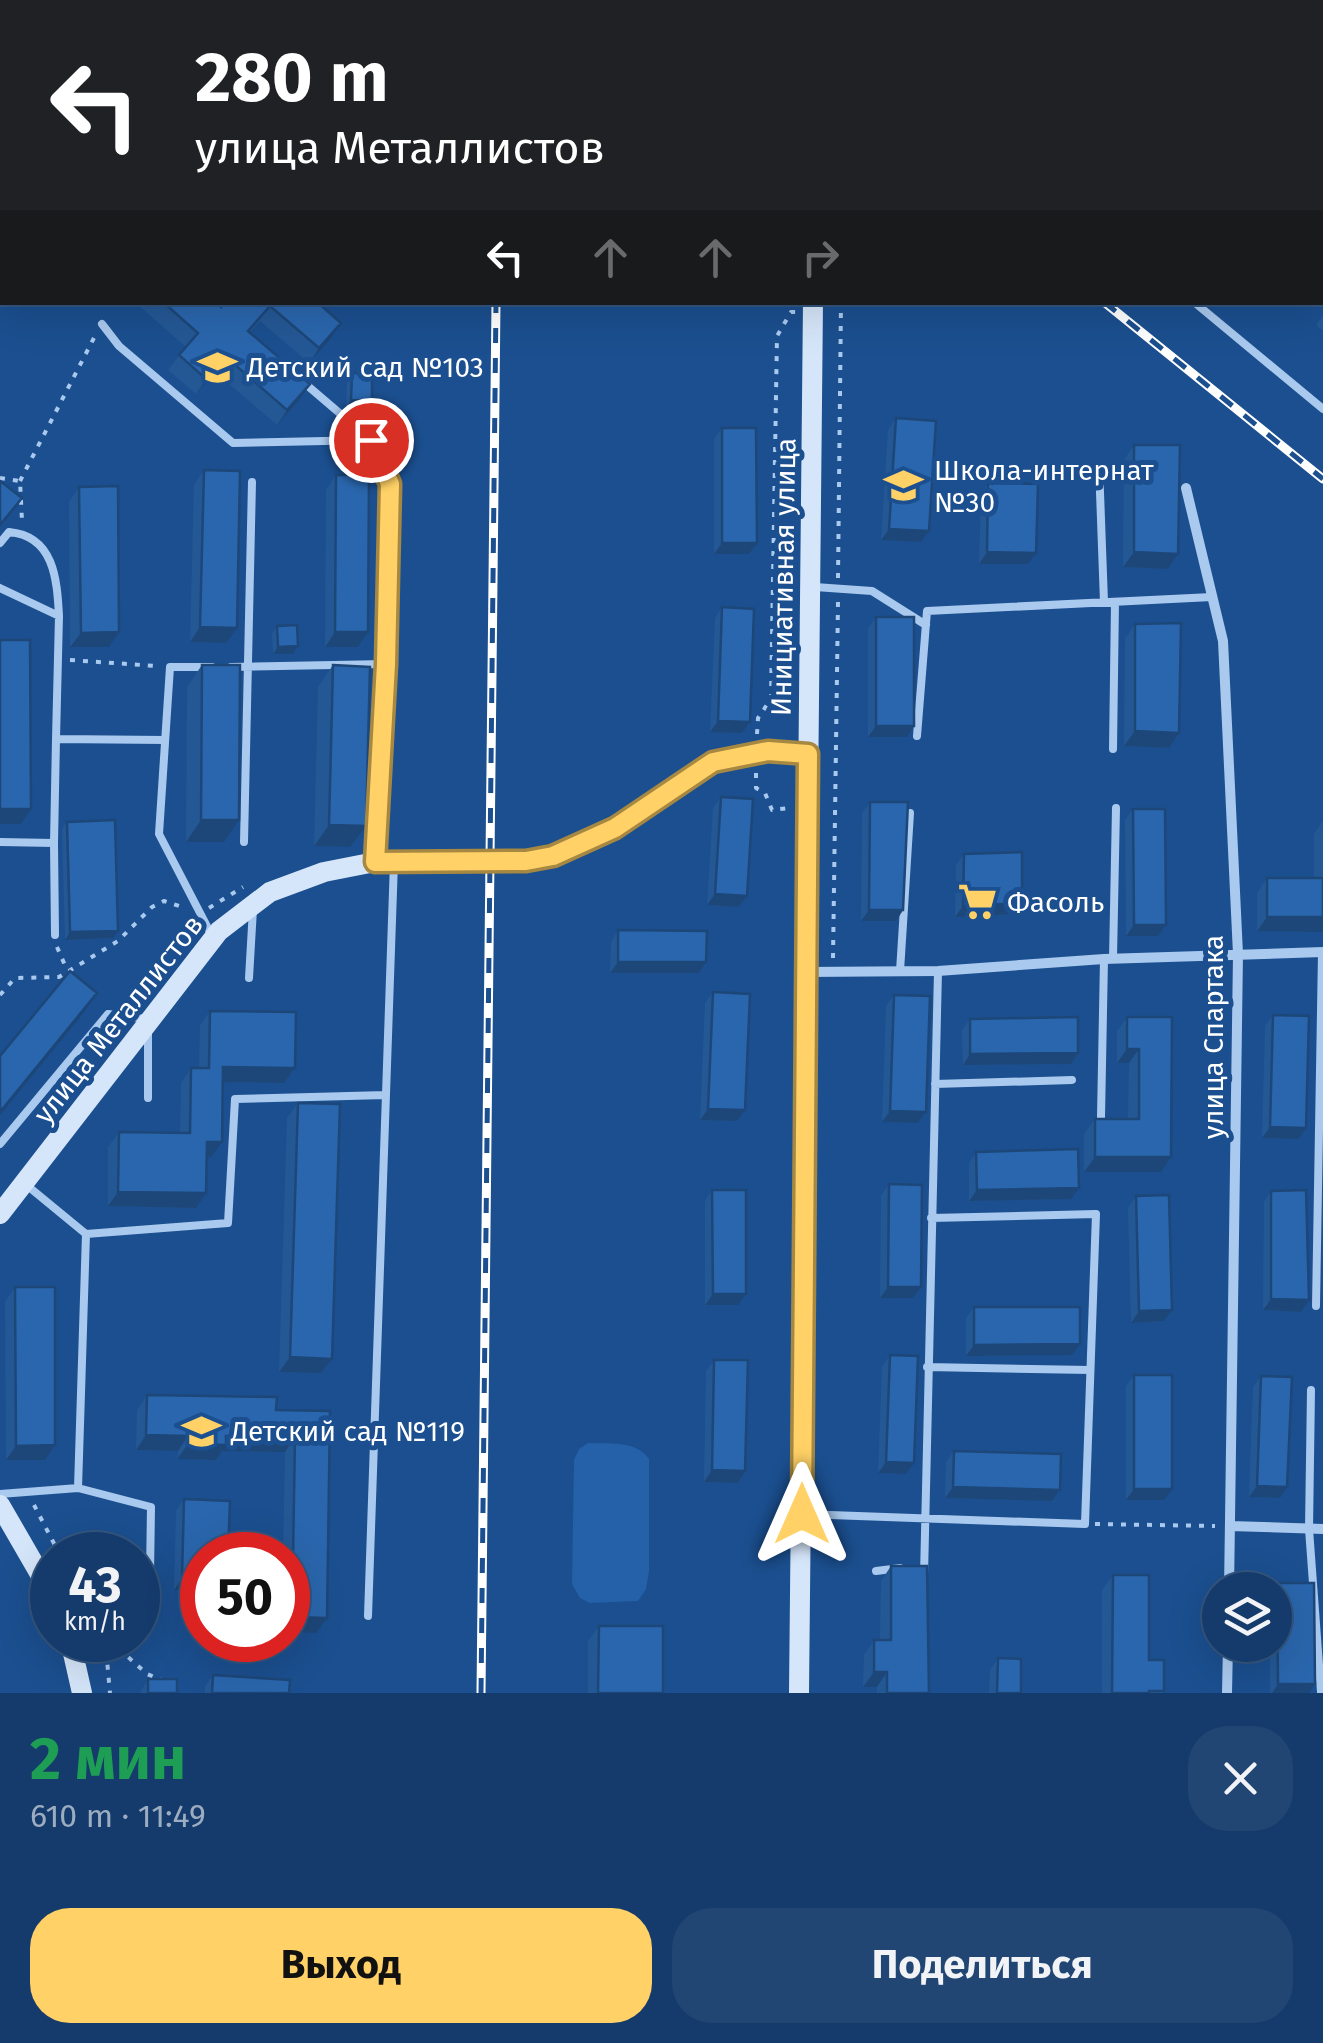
<!DOCTYPE html>
<html lang="ru">
<meta charset="utf-8">
<style>
body{margin:0;font-family:"Fira Sans",sans-serif;background:#214673;color:#f1f3f6;height:100vh;display:flex;flex-direction:column;font-size:38px;white-space:nowrap}
*{box-sizing:border-box;margin:0}
p{font-size:32px;color:#9dadc1}
.icon{flex:none;width:55px;height:55px;fill:none;stroke:currentColor;stroke-width:2;stroke-linecap:round;stroke-linejoin:round}
.map{position:relative;height:1693px;overflow:hidden}
.details{display:flex;flex-direction:column;background:#143b6b;flex:1}
.details>*{flex:none}
.banner{position:absolute;left:0px;top:0px;width:1325px;height:305px;box-shadow:0 10px 40px #0002,0 0 0 2px #33557e;background:#202124;color:#fff;overflow:hidden}
.controls{position:absolute;left:1202px;top:1572px;display:grid;gap:20px}
.controls a{display:grid;place-items:center;width:90px;height:90px;border-radius:50%;background:#143b6b;box-shadow:0 10px 40px #0002,0 0 0 2px #33557e;font-size:50px}
.speed{position:absolute;left:30px;top:1532px;display:flex;gap:20px;font-size:50px;font-weight:700;text-align:center}
.speed>*{display:grid;place-content:center;width:130px;height:130px;border-radius:50%;background:#143b6b;box-shadow:0 10px 40px #0002,0 0 0 2px #33557e;line-height:1}
.speed small{font-size:25px;font-weight:400}
.speed .limit{border:15px solid #d22;background:#fff;color:#111}
.pin{position:absolute;display:grid;place-items:center;width:85px;height:85px;color:#fff;margin:-42px;border:5px solid #fff;border-radius:50%;box-shadow:0 2px 10px #0007}
.me{position:absolute;width:110px;margin:-55px;rotate:0deg;stroke-linejoin:round;filter:drop-shadow(0 0 8px #0008)}
.turn{display:flex;align-items:center;gap:35px;height:210px;padding:0 30px;font-size:45px}
.turn .icon{width:130px;height:130px;stroke-width:2.5}
.turn b{display:block;font-size:70px;line-height:85px}
.lanes{display:flex;align-items:center;height:95px;padding:0 30px;background:#0003;justify-content:center;gap:50px;direction:ltr}
.lanes .off{opacity:.35}
.round{display:grid;place-items:center;flex:none;width:105px;height:105px;border-radius:40px;background:#214673}
.overview{display:flex;align-items:center;justify-content:space-between;height:170px;padding:0 30px}
h1{font-size:60px;font-weight:700;line-height:75px;color:#1e9e55}
.cta{display:flex;gap:20px;margin-top:auto;padding:20px 30px}
.cta a{flex:1;height:115px;border-radius:40px;background:#ffd166;color:#111;font-size:40px;font-weight:700;line-height:115px;text-align:center}
.cta a+a{background:#214673;color:#f1f3f6}
.map>svg:first-child{display:block}
.green{fill:#2461a8}
.lines{fill:none;stroke-linecap:round;stroke-linejoin:round}
.path{stroke:#a9c9ee;stroke-width:4;stroke-dasharray:5 8;stroke-linecap:butt}
.lane{stroke:#a9c9ee;stroke-width:8}
.street{stroke:#a9c9ee;stroke-width:10}
.secondary{stroke:#d6e6fa;stroke-width:20}
.rail-casing{stroke:#fff;stroke-width:9}
.rail{stroke:#1b4f8f;stroke-width:5;stroke-dasharray:15;stroke-linecap:butt}
.wall{fill:#245895}
.shaded-wall{fill:#1d4779}
.building{fill:#2a66ad;stroke:#1d4779;stroke-width:2.5}
.route-casing{stroke:#a68842;stroke-width:25}
.route{stroke:#ffd166;stroke-width:18}
.labels{text-anchor:middle;stroke-width:10;stroke-linejoin:round;paint-order:stroke}
.poi-label{font-size:28px;fill:#fff;stroke:#1b4f8f;text-anchor:start}
.street-label{font-size:28px;fill:#fff;stroke:#1b4f8f}
</style>
<div class="map">
<svg width="1323" height="1693" viewBox="0 0 1323 1693">
<rect width="100%" height="100%" fill="#1b4f8f"/>
<path class="green" d="M536,0h196l-1,2z
M588,1443c21,1 48,-3 61,16v112l-3,18 -8,12 -48,2 -10,-5 -8,-14 2,-124 5,-11z"/>
<g class="lines">
<path class="path" d="M859,2v-2
M0,478l20,3 2,40
M20,481l76,-147
M838,578l3,-276
M70,660l86,6
M772,682h20
M757,734l1,-16 13,-19 6,-363 14,-24h5
M756,773v15l9,5 7,17 18,-2
M209,908l34,-21
M57,947l10,23
M833,958l5,-356
M0,995l15,-17 44,-1 59,-36 34,-34 12,-6 18,6
M34,1505l26,50
M1095,1524l120,2
M100,1640l7,20 3,33
M109,1640l38,34 17,7"/>
<path class="lane" d="M884,0l2,2
M1287,0l3,2
M1322,31h1
M1194,302l129,107
M102,324l17,22 114,97 138,-3
M302,381l69,59 19,44 -4,180 -11,197
M1099,465l5,137
M0,543l9,-11c45,4 48,47 50,84
M815,587l57,4 54,34
M0,588l59,28 -3,123 109,1
M231,667l155,-3
M917,736l10,-125 285,-14
M1113,749l2,-147
M0,842l54,1 2,-104
M244,842l8,-360
M54,843l1,92
M211,934l-52,-100 11,-167h42
M1113,958l3,-150
M900,971l10,-158
M249,978l4,-69
M148,1032v66
M935,1084l137,-4
M1101,1117l3,-158
M0,1144l108,-130 40,5
M24,1183l62,51
M1316,1306l6,-354
M927,1367l163,3
M1311,1390l-2,139 12,163
M78,1488l73,19 -1,67
M0,1494l78,-6 8,-254 142,-11 7,-124 151,-4
M802,1514l283,10 11,-310 -165,4
M876,1571l24,-3
M924,1576l14,-605
M368,1616l26,-754"/>
<path class="street" d="M130,2l3,-2
M0,108l2,-2
M1186,488l37,153 15,313 -9,636
M805,972l133,-1 166,-12 219,-7
M1230,1526l93,3
M1227,1693l1,-48"/>
<path class="secondary" d="M814,2v-2
M0,1214l219,-283 51,-39 54,-20 51,-10 151,-1 27,-5 62,-28 98,-66 55,-11 40,4
M0,1505l52,90
M70,1640l12,53
M799,1693l14,-1391"/>
<defs>
<path id="rail" d="M500,0v2
M798,0l3,2
M184,2l2,-2
M0,231l2,-4
M1104,302l219,177
M481,1693l15,-1391"/>
</defs>
<use href="#rail" class="rail-casing"/>
<use href="#rail" class="rail"/>
</g>
<path class="wall" d="M1179,0h49l-2,2h-44z
M1307,0h16v13l-1,-11h-12z
M137,302h79l5,5 96,-5 24,21 -32,40 -49,-42 -10,11 60,52 -10,15 -23,26 -62,-53 -19,22 -28,-24 18,-23 -49,-43z
M1323,315v16l-7,-6z
M352,373l20,28 -6,7h-20l1,-28z
M896,418l33,113 -8,11 -40,-2 7,-110z
M722,428l35,115 -8,11h-35v-115z
M1134,445l44,109 -10,15 -45,-2 1,-107z
M204,470l22,173 -36,-1 4,-157z
M336,475l32,157 -10,15h-33l1,-157z
M988,483l48,70 -8,11h-49l2,-70z
M79,487l30,160h-39l-1,-145z
M722,607l28,115 -8,11 -32,-1 5,-114z
M876,617l31,120h-39v-109z
M1135,624l34,124 -45,-2 1,-107z
M277,626l16,28h-20l-1,-20z
M202,665l22,177h-38l1,-155z
M333,665l17,182 -36,-1 4,-159z
M721,797l26,99 -8,11 -32,-2 6,-97z
M870,802l33,108 -7,11h-35l1,-108z
M1133,809l33,116 -8,11h-32l-1,-116z
M1323,821v111l-66,-1v-38l10,-15h47v-44z
M67,822l46,116 -48,2 -3,-111z
M964,854l58,49 -8,11 -59,3 1,-52z
M618,930l88,32 -7,11h-89l1,-31z
M713,992l32,118 -8,11 -37,-1 5,-117z
M894,995l32,117 -8,11 -36,-1 4,-116z
M210,1011l85,57 -11,15 -61,-1 -12,75h-4l-11,51 -88,-2v-59l11,-15 61,1 1,-50 10,-15h8l1,-43z
M1273,1015l25,124 -36,-1 3,-112z
M1127,1017h45l-11,155h-77v-38l11,-15h33l1,-56h-12v-32z
M970,1019l108,34 -7,11 -108,1 -1,-35z
M298,1103l23,270 -42,-1 8,-254z
M976,1152l95,47 -102,2v-38z
M889,1184l32,103 -8,11h-33l1,-102z
M712,1190l26,115h-33v-104z
M1271,1191l30,121 -38,-2 1,-108z
M1136,1196l28,125 -33,2 -3,-115z
M15,1287l30,173h-39l-1,-158z
M974,1307l98,48 -106,1v-38z
M890,1355l24,108 -8,11 -28,-1 4,-106z
M714,1360l24,123 -34,-1 2,-111z
M1134,1375l30,125h-38v-114z
M1261,1376l26,111 -7,11 -31,-1 4,-110z
M147,1395l129,15 54,1 -14,222 -28,-1v-77h-5l2,-103 -63,-1 -6,9 -39,-1 1,-8 -42,-1 1,-40z
M954,1451l106,39 -8,11 -107,-3 1,-36z
M184,1499l18,56v35h-28l2,-79z
M891,1566l38,127h-52v-6h-14l1,-32 10,-15h6l1,-59z
M1113,1575l36,85 14,33h-61v-103z
M1277,1583l32,110h-39v-48h5v-55h-2z
M599,1626l64,67h-75v-52z
M998,1658l23,35h-32l1,-23z
M213,1675l76,18h-84v-7z
M148,1679l29,14h-37z"/>
<path class="shaded-wall" d="M341,323l-10,15 -22,25 10,-15z
M226,357l-11,15 -19,22 10,-15z
M310,384l-10,15 -23,26 10,-15z
M351,400l21,1 -6,7h-20z
M889,529l40,2 -8,11 -40,-2z
M722,543h35l-8,11h-35z
M987,552l49,1 -8,11h-49z
M1134,552l44,2 -10,15 -45,-2z
M200,627l37,1 -11,15 -36,-1z
M119,632l-10,15h-39l11,-14z
M335,632h33l-10,15h-33z
M298,646l-5,8h-20l5,-7z
M718,721l32,1 -8,11 -32,-1z
M876,726h38l-7,11h-39z
M1135,731l44,2 -10,15 -45,-2z
M0,809h31l-10,15h-21z
M201,820h38l-15,22h-38z
M329,825l37,1 -16,21 -36,-1z
M715,894l32,2 -8,11 -32,-2z
M1022,903l-8,11 -59,3 8,-11z
M869,910h34l-7,11h-35z
M1267,917h56v15l-66,-1z
M1134,925h32l-8,11h-32z
M118,931l-5,7 -48,2 5,-8z
M618,962h88l-7,11h-89z
M97,993l-15,22 -82,100v-3z
M1127,1049h12l-10,14h-12z
M1078,1053l-7,11 -108,1 7,-11z
M223,1067l72,1 -11,15 -71,-1z
M708,1109l37,1 -8,11 -37,-1z
M890,1111l36,1 -8,11 -36,-1z
M1270,1127l36,1 -8,11 -36,-1z
M207,1142h15l-11,15h-15z
M1095,1157h76l-10,15h-77z
M1079,1188l-8,11 -102,2 8,-11z
M118,1192l88,1 -10,15 -88,-2z
M888,1287h33l-8,11h-33z
M713,1294h33l-8,11h-33z
M1271,1299l38,1 -8,12 -38,-2z
M1172,1310l-8,11 -33,2 8,-12z
M1080,1344l-8,11 -106,1 8,-11z
M290,1357l42,2 -11,14 -42,-1z
M146,1435l42,1 -10,15 -42,-1z
M226,1436l69,1 -10,15 -63,-1 -6,9 -39,-1 11,-15z
M55,1445l-10,15h-39l10,-14z
M886,1462l28,1 -8,11 -28,-1z
M712,1470l33,1 -7,12 -34,-1z
M1257,1486l30,1 -7,11 -31,-1z
M953,1487l107,3 -8,11 -107,-3z
M1134,1489h38l-8,11h-38z
M182,1578l20,1v11h-28z
M292,1617l35,1 -11,15 -28,-1v-8z
M874,1672h13l-10,15h-14z
M1278,1684h37l-6,9h-37z"/>
<path class="building" d="M73,0h27l-1,2h-25z
M1208,0h19l-2,2h-14z
M2,40v25l-2,2v-26z
M163,302h53l5,5 3,-5h93l24,21 -22,25 -49,-42 -22,25 62,53 -23,26 -61,-53 -20,22 -27,-24 19,-22z
M352,373h20v28l-21,-1z
M896,418l40,3 -7,110 -40,-2z
M722,428h34l1,115h-35z
M1134,445h46l-2,109 -44,-2z
M204,470l36,1 -3,157 -37,-1z
M336,475h33l-1,157h-33z
M0,481l22,17 -22,27z
M988,483l50,1 -2,69 -49,-1z
M118,486l1,146 -38,1 -2,-146z
M722,607l32,2 -4,113 -32,-1z
M876,617h38v109h-38z
M1181,623l-2,110 -44,-2v-107z
M297,625l1,21 -20,1 -1,-21z
M0,640h30l1,169h-31z
M202,665h38l-1,155h-38z
M333,665l37,2 -4,159 -37,-1z
M721,797l32,2 -6,97 -32,-2z
M870,802h38l-5,108h-34z
M1133,809h32l1,116h-32z
M115,820l3,111 -48,1 -3,-110z
M1022,852v51l-59,3 1,-52z
M1267,878h56v39h-56z
M618,930l89,1 -1,31h-88z
M70,971l27,22 -97,119v-56z
M713,992l37,2 -5,116 -37,-1z
M894,995l36,1 -4,116 -36,-1z
M210,1011l86,1 -1,56 -72,-1 -1,75h-15l-1,51 -88,-1 1,-60 71,1 1,-65h18z
M1273,1015l36,1 -3,112 -36,-1z
M1078,1017v36l-108,1v-35z
M1127,1017h45l-1,140h-76v-38h44v-70h-12z
M298,1103l42,1 -8,255 -42,-2z
M1078,1149l1,39 -102,2 -1,-38z
M889,1184l33,1 -1,102h-33z
M712,1190h34v104h-33z
M1306,1190l3,110 -38,-1v-108z
M1169,1195l3,115 -33,1 -3,-115z
M15,1287h40v158l-39,1z
M974,1307h106v37l-106,1z
M890,1355l28,1 -4,107 -28,-1z
M714,1360h34l-3,111 -33,-1z
M1134,1375h38v114h-38z
M1261,1376l31,1 -5,110 -30,-1z
M147,1395l130,2 -1,13 54,1 -3,207 -35,-1 3,-180 -69,-1v9l-38,-1v-8l-42,-1z
M954,1451l107,3 -1,36 -107,-3z
M184,1499l46,2 -2,54h-26v24l-20,-1z
M891,1566h36l2,127h-42v-21h-13v-32h17z
M1113,1575h36v85h15v31h-15v2h-37z
M1277,1583h37l1,101h-37z
M599,1626h64v67h-65z
M998,1658l23,1v34h-24z
M213,1675l77,5 -1,13h-77z
M148,1679h29v14h-29z"/>
<g class="lines">
<defs>
<path id="route" d="M371,440l19,44 -4,180 -11,198 151,-1 27,-5 62,-28 98,-66 55,-11 40,3 -6,760"/>
</defs>
<use href="#route" class="route-casing"/>
<use href="#route" class="route"/>
</g>
<defs>
<symbol id="school-bare" viewBox="-9 -9 18 18"><path d="M0-5L7-2L0 1L-7-2ZM-4 1L0 2.5L4 1V4Q0 6-4 4Z" fill="#ffd166" stroke="#1b4f8f" stroke-width="2.5" paint-order="stroke"/></symbol>
<symbol id="supermarket-bare" viewBox="-9 -9 18 18"><path d="M-6-5.5h2.5l.6 2H6L4.5 2H-2.5L-4.4-4H-6ZM-1.5 3.2a1.3 1.3 0 1 0 .1 0ZM3 3.2a1.3 1.3 0 1 0 .1 0Z" fill="#ffd166" stroke="#1b4f8f" stroke-width="2.5" paint-order="stroke"/></symbol>
</defs>
<g fill-rule="evenodd">
<use href="#school-bare" x="190" y="340" width="55" height="55"/>
<use href="#school-bare" x="876" y="458" width="55" height="55"/>
<use href="#supermarket-bare" x="950" y="874" width="55" height="55"/>
<use href="#school-bare" x="174" y="1404" width="55" height="55"/>
</g>
<g class="labels">
<g class="poi-label">
<text x="247" y="377">Детский сад №103</text>
<text x="934" y="480">Школа-интернат<tspan x="934" dy="32">№30</tspan></text>
<text x="1007" y="912">Фасоль</text>
<text x="231" y="1441">Детский сад №119</text>
</g>
<g class="street-label">
<text transform="translate(783 577) rotate(-89)" y="10">Инициативная улица</text>
<text transform="translate(118 1019) rotate(-52)" y="10">улица Металлистов</text>
<text transform="translate(1213 1037) rotate(-90)" y="10">улица Спартака</text>
</g>
</g>
</svg>
<div class="controls">
<a><svg class="icon" aria-label="layers" viewBox="0 0 24 24"><path d="M12 4l9 5-9 5-9-5zM3 14l9 5 9-5"/></svg></a>
</div>
<div class="speed"><div>43<small>km/h</small></div><div class="limit">50</div></div>
<div class="pin" style="left:371px;top:440px;background:#d93025"><svg class="icon" aria-label="arrive" viewBox="0 0 24 24"><path d="M6 21V4h12l-3 4 3 4H6"/></svg></div>
<svg class="me" style="left:802px;top:1514px" viewBox="-20 -20 40 40"><path d="M0-17L14 15 0 8-14 15z" fill="#ffd166" stroke="#fff" stroke-width="4"/></svg>
<div class="banner">
<div class="turn"><svg class="icon" aria-label="left" viewBox="0 0 24 24"><path d="M17 20v-9H6M10 6l-5 5 5 5"/></svg><div><b>280 m</b>улица Металлистов</div></div>
<div class="lanes"><svg class="icon" aria-label="left" viewBox="0 0 24 24"><path d="M17 20v-9H6M10 6l-5 5 5 5"/></svg><svg class="icon off" aria-label="ahead" viewBox="0 0 24 24"><path d="M12 20V5M6 11l6-6 6 6"/></svg><svg class="icon off" aria-label="ahead" viewBox="0 0 24 24"><path d="M12 20V5M6 11l6-6 6 6"/></svg><svg class="icon off" aria-label="right" viewBox="0 0 24 24"><path d="M7 20v-9h11M14 6l5 5-5 5"/></svg></div>
</div>
</div>
<section class="details">
<div class="overview"><div><h1>2 мин</h1><p>610 m · 11:49</p></div><a class="round"><svg class="icon" aria-label="close" viewBox="0 0 24 24"><path d="M6 6l12 12M18 6L6 18"/></svg></a></div>
<div class="cta"><a>Выход</a><a>Поделиться</a></div>
</section>
